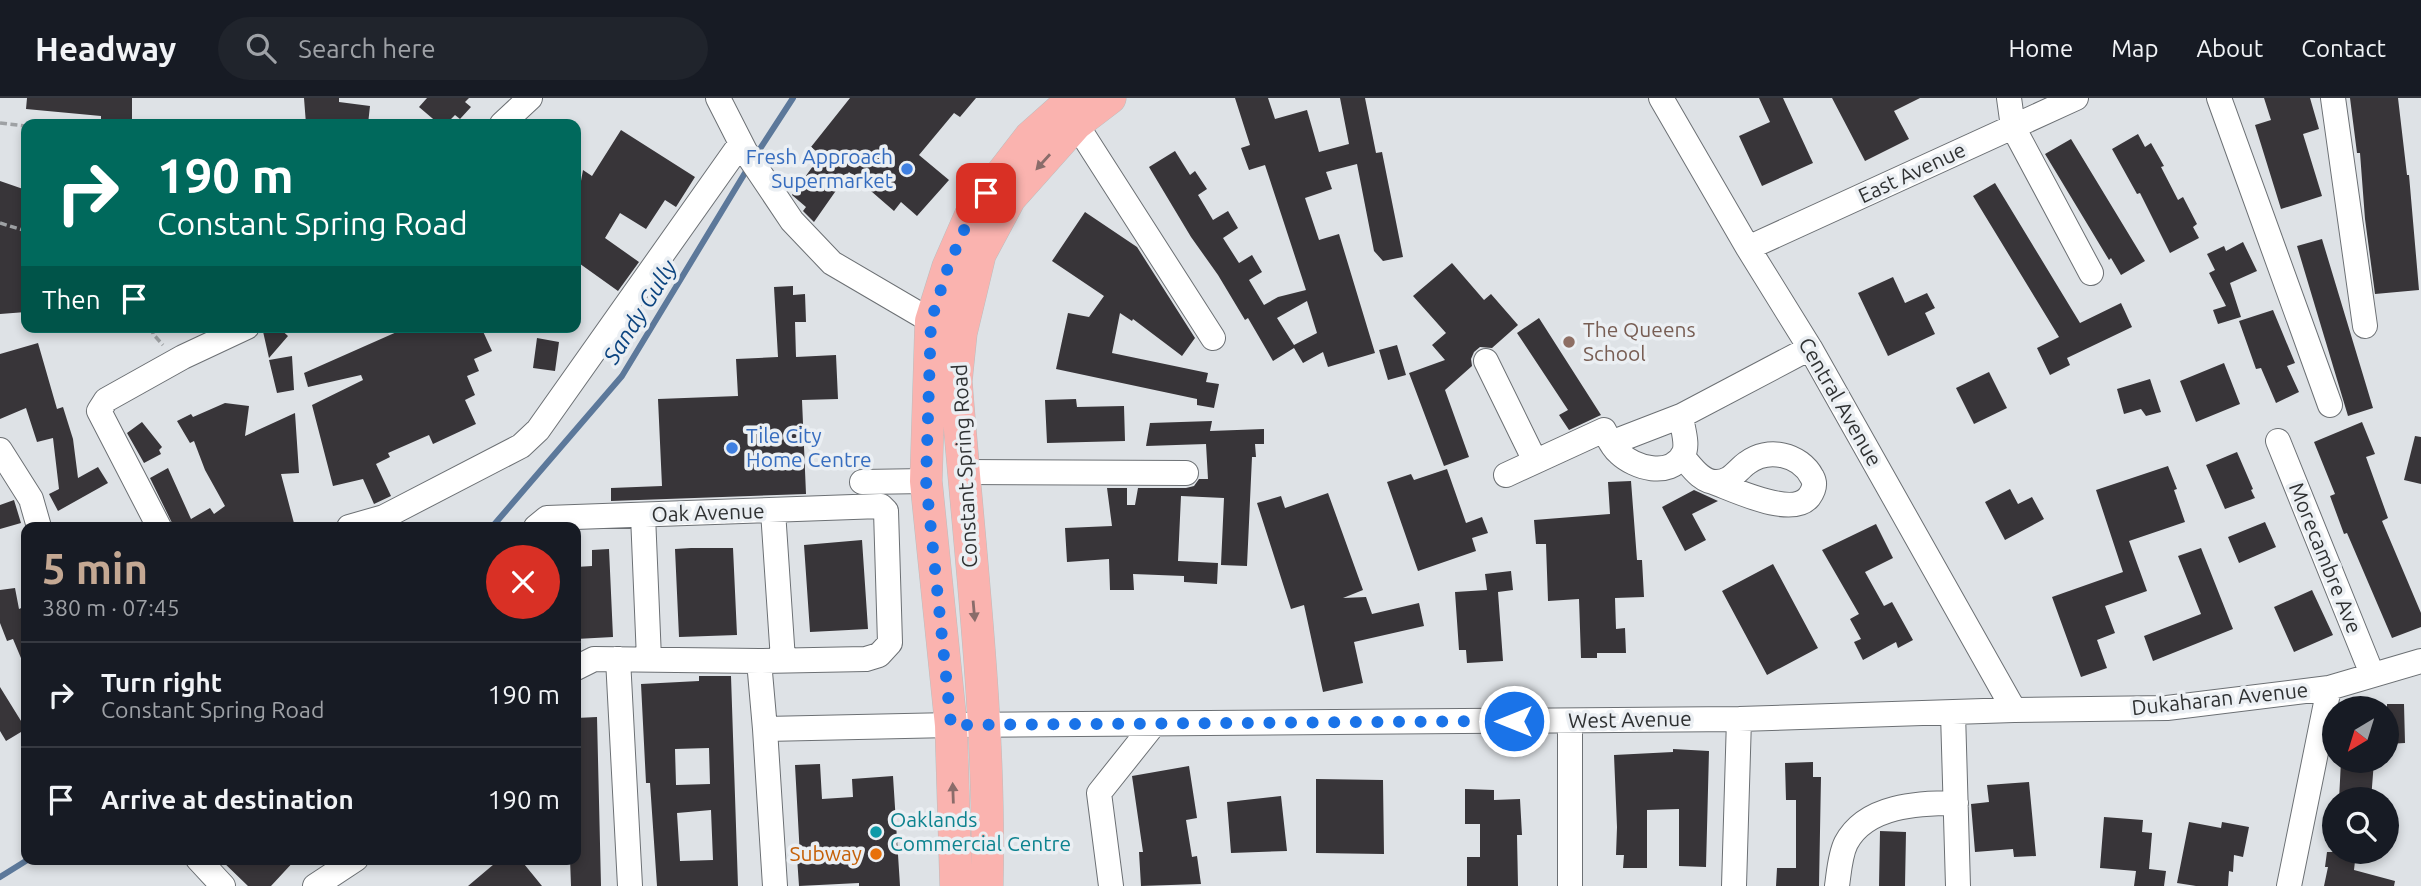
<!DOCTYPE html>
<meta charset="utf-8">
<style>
body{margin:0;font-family:Ubuntu,sans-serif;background:#20242c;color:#f1f3f6;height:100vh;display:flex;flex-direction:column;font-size:26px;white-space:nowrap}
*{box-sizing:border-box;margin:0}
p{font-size:23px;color:#9ea1a6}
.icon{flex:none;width:38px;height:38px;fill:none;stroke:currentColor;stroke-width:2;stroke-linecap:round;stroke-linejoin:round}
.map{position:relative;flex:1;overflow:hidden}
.sheet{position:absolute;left:21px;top:424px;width:560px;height:343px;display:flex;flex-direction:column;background:#171b24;border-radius:14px;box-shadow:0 4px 10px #0003}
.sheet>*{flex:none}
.banner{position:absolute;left:21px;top:21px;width:560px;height:214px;border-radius:14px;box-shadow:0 4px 10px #0003;background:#00695c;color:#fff;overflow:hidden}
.needle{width:46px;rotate:218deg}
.fabs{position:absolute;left:2322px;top:598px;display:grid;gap:14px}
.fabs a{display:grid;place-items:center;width:77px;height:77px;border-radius:50%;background:#171b24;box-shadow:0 4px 10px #0003;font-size:35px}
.pin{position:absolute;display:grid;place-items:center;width:60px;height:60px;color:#fff;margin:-30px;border-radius:14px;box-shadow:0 4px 10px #0006}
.me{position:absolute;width:77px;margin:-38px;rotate:270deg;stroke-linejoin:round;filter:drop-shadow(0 0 5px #0008)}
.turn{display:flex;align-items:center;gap:24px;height:147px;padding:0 21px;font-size:32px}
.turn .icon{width:91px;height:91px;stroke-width:2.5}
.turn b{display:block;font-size:49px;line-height:60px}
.then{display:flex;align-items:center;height:66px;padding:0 21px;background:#0003;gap:14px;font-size:26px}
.round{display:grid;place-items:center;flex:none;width:74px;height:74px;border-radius:37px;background:#20242c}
.headline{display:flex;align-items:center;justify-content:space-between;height:119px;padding:0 21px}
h1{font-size:42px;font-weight:600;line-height:52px;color:#c4a893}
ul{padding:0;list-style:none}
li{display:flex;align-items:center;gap:21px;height:105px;padding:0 21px;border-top:2px solid #363941}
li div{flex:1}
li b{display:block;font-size:26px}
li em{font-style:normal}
header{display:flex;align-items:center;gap:42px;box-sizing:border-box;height:98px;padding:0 35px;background:#171b24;border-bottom:2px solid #363941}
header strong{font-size:33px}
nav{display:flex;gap:38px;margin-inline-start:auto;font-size:24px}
.search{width:490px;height:63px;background:#20242c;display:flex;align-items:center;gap:18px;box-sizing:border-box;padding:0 24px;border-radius:38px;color:#9ea1a6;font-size:26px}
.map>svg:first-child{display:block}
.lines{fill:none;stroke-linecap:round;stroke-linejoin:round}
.stream{stroke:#5c789a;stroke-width:6}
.building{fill:#383539;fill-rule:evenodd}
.minor-casing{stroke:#6c7074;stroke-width:26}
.major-casing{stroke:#bcbdbd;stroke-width:33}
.path{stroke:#9ea1a4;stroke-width:3.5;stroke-dasharray:7 3.5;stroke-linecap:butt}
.minor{stroke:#fff;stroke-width:24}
.major{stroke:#fab3af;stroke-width:32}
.oneway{fill:#8a6c6a}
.route{stroke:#1a73e8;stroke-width:12;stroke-dasharray:0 21.6}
.shop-dot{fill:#3f7fe0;stroke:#ebeff3;stroke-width:2.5}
.education-dot{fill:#8d6e63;stroke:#ebeff3;stroke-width:2.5}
.culture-dot{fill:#0f9aa8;stroke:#ebeff3;stroke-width:2.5}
.food-dot{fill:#e8710a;stroke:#ebeff3;stroke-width:2.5}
.labels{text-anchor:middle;stroke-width:7;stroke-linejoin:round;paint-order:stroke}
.shop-label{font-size:21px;fill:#366cbe;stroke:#ebeff3;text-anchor:end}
.street-label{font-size:21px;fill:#2f3132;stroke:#ebeff3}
.education-label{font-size:21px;fill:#785e54;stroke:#ebeff3;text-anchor:start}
.culture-label{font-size:21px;fill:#0d838f;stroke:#ebeff3;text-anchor:start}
.food-label{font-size:21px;fill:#c56008;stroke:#ebeff3;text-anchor:end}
.water-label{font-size:23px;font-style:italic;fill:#0a437f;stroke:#ebeff3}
</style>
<header>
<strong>Headway</strong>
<div class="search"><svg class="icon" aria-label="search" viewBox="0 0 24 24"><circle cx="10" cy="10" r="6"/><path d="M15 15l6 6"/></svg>Search here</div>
<nav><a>Home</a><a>Map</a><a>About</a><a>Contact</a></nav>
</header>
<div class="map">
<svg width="2421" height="788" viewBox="0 0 2421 788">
<rect width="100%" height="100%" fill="#dee2e6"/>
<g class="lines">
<path class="stream" d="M756,57l37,-57
M492,429l130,-151 126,-208
M0,779l29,-18"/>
</g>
<path class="building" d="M27,0h105v25l-31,1v-8l-75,-7z
M304,0h35v4l31,4 -2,18h-62z
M427,0h42l-4,4 6,5 -11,12 -5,-4 -9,9h-7l-20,-17z
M850,0h126l-16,19 -6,-4 -35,42 30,25 -32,36 -16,-14 -7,9 -45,-39 -35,50 -11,-11 3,-4 -14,-12 29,-40 -10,-8z
M1235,0h33l7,21 32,-9 12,42 30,-8 -9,-46h25l11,55 6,-1 21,105 -20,4 -9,-10 -17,-87 -31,8 6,17 -27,9 14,42 20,-6 36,119 -47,14 -5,-15 -20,11 -9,-15 -21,13 -25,-43 -3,2 -27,-45 -27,-38 -42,-70 26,-16 15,24 5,-4 12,18 -9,6 15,25 15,-9 10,17 -15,10 16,25 13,-8 10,17 -13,8 15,25 14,-8 28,-7 -41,-125 -16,5 -8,-22 9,-3zM1307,203l10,32 -23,12 -17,-27z
M1759,0h24l30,65 -51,23 -23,-50 31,-14z
M1832,0h88l-26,13 15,28 -44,22z
M2264,0h46l9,31 -16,5 19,62 -41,13 -26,-84 16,-5z
M2350,0h48l9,77h2l10,115 -44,4 -10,-75 -5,-66h-3z
M621,32l74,47 -19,30 -11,-7 -19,29 -26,-16 -15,25 34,24 -21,29 -42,-30v-53l7,-38 9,6z
M2138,36l7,13 6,-4 13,23 -3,1 17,33 5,-3 14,27 -4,3 6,11 -29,15 -30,-60 -3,1 -25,-45z
M2071,41l74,122 -24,14 -10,-17 -2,2 -64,-106z
M0,83l26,9v122l-26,2z
M1995,85l85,140 41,-20 11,24 -65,31 3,7 -20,10 -13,-27 22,-11 -86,-141z
M1085,114l52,35 58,91 -13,18 -49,-37 -1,2 -12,-8 -8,40 96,20 -2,9 13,2 -5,24 -17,-3v-6l-141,-30 12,-56 21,4 15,-21 -52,-35z
M2322,141l51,169 -25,8 -51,-170z
M2243,144l14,29 -27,12 11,34 -23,7 -5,-14 13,-4 -17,-33 6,-3 -8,-16 17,-8 2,5z
M1452,165l32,37 7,-6 27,31 -26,23 -12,-1 -6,5 -3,7 1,7 -27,24 24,67 -25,9 -35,-93 36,-13 -13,-15 14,-12 -33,-37z
M1893,179l12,26 22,-10 8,15 -10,5 10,21 -47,22 -30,-63z
M793,188v9l12,-1 1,28h-11l1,35 40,-2 2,44 -36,1 4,94 -195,7v-13l51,-2 -4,-87 80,-3 -2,-37 42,-2 -4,-70z
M2273,212l22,53 -8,3 12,26 -23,11 -15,-35 -5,1 -17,-48z
M1539,220l62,97 -32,15 -10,-15 9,-5 -51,-77z
M262,229h16l10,9 -19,22z
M408,229h73l11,24 -18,8 5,12 -12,5 8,19 -10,5 11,24 -43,20 -4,-9 -41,18 2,4 -14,7 15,32 -17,8 -11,-25 -30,7 -21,-81 51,-25 -2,-5 -53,12 -4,-14z
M537,240l22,4 -4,29 -22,-3z
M38,245l19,66 6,-2 10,32 5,39 20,-11 10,16 -50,28 -9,-17 10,-5 -6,-51 -16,4 -11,-34 -26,11v-65z
M1397,247l9,30 -18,5 -9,-30z
M292,258l2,34 -17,3 -8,-33z
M2224,265l16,41 -44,18 -16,-41z
M1989,274l18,36 -33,16 -18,-36z
M2150,281l11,33 -15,4 -5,-7 -17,5 -7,-25z
M1076,301l1,8 47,-1 1,35 -78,2 -2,-43z
M225,305l24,3 -4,30 50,-23 4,60 -18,1 14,53h-121l-24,-49 18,-10 23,51 19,-11 4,6 11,-8 -20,-36 -11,-29 -4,2 -13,-22 14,-7 2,3z
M1212,323l-2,10 54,-2v15h-9l1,13h-4l-5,109 -26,-1 3,-67 -43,-2 -3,65 40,2 -1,21 -33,-2v-6l-51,-2 1,16h-24l-1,-31 -42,3 -2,-34 47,-2 -5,-38h20v17h8l3,-17h48l8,-2 5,-7h9l-2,-35 -60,2 4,-23z
M142,324l20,25 -3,3 2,4 -17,9 -17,-30z
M2362,324l13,32 -9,3 22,61 -6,3 39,92v14l-29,11 -45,-105 -3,1 -14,-38 5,-2 -21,-52z
M2415,338l6,1v47l-17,-4z
M2237,354l16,37 -2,1 4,8 -30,11 -19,-44z
M2168,368l9,23 -3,1 11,32 -56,19 18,50 -42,15 10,27 -18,7 10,28 -26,9 -29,-80 71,-25 -27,-82z
M1447,371l19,54 16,-6 6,16 -16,5 4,13 -58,20 -31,-89 24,-8 3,6z
M1631,383l6,79h5l2,37 -29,1 1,31 9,-1 1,25h-29v5h-16l-2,-59 -31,2 -2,-57h-10l-2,-24 76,-6 -2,-32z
M2010,391l8,15 14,-7 12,22 -39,21 -20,-38z
M1694,392l24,11 -26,13 14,26 -21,11 -23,-44z
M1328,395l35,97 -20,8 23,-1 6,17 47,-11 5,23 -70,16 9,41 -40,9 -19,-87 -13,4 -34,-106 24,-7 4,12z
M14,402l7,23 -21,6v-24z
M2265,424l11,25 -37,16 -11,-26z
M1876,426l17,34 -28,14 19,34 8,-4 21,38 -15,8 -2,-6 -33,18 -9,-18 7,-3 -11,-20 9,-5 -37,-64z
M862,442l6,89 -58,3 -6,-87z
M691,450h42l4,87 -58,2 -4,-88z
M2201,450l32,81 -80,32 -9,-25 57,-22 -23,-58z
M609,451l4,88 -37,2v-72l16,-1v-16z
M1773,466l45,84 -51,27 -45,-84z
M1511,473l2,19 -15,2 5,69 -36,2 -1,-13h-7l-4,-58 32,-2 -2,-16z
M15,490l4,21 7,-3v64l-13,-31 -6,2 -7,-18v-33z
M2312,492l21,45 -39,17 -20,-45z
M699,578h32l7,210h-81l-7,-103h-4l-5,-99 58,-3zM709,650l1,36 -34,1 -1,-36zM711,712l2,50 -33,1 -3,-48z
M0,589l26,42 -20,12 -6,-10z
M2387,606h17l1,39 -18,1z
M597,619l4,169h-30l-1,-27h6v-141z
M1673,651l36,2 -3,116 -27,-1v-57l-32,1v58h-24l1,-13h-8l1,-28 -3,-72 59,-3z
M2341,663h33l-3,39h-32z
M1813,664v15h8l-2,109h-43l1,-18h19v-68h-10l-1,-37z
M820,666l2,35 31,-2 -1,-18 41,-3 7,110h-41v-3l-60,3 -2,-29h3l-5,-92z
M1189,668l8,52 -11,2 6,37 5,-1 4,28 -60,2 -2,-34h4l-11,-76z
M1316,681l67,1 1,74 -68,-1z
M2029,684l7,74 -22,1 -1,-8 -38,3 -4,-48 18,-2 -2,-17z
M1465,691l29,1v10l26,-1 2,36h-5l1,51h-51v-29h13v-33h-15z
M1281,698l6,55 -56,2 -4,-51z
M2104,719l39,3 -1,12 10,1 -3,36 17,2 -2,15h-30l2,-15 -36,-3z
M2189,724l32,6 1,-6 27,5 -6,30 -9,-2 -1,17 -4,-1 -1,15h-32l-19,-3z
M1880,733l26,1 -1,54h-26z
M2327,754h29l-2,18 41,11 -1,5h-70l4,-19h-3z
M220,761h76l-25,27h-23z
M500,761h20l22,27h-74z"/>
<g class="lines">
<defs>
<path id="minor" d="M718,0l27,53 47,70 40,42 99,58
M1661,0l87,150 62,100 204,362
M2009,0l4,29 78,146
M2219,0l111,307
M2333,0l32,228
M502,26l28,-26
M1076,26l137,214
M1748,150l328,-150
M1486,263l49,100
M2278,343l94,233
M1611,345l70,-27
M0,352l31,49 8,28
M1682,358c9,10 19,26 34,26 15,0 20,-11 31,-19 21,-16 53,-9 65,14 4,7 2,13 -3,20 -17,21 -74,-7 -96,-15
M963,374l223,1
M1506,377l98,-45c4,8 8,17 15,23 16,15 50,25 64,2 6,-10 -1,-28 -2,-39l129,-68
M862,384l64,-1
M773,413l10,149
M643,417l6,144
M159,429l-60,-116 7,-11 77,-43 64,-30
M349,429l35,-10 137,-71 17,-16 203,-287
M536,429l11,-9 334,-12 5,5 4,132 -11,12 -13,4 -107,2 -165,-2 -18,9
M618,561l12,227
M759,563l6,68 10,157
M1953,615l5,173
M1570,623v165
M765,631l186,-4 788,-6 275,-9 153,-2 162,-20 92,-27
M198,761l25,27
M315,788l41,-27
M1111,788l-12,-93 55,-69
M1734,788l5,-167
M1837,788c2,-14 3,-31 9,-43 20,-38 73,-40 110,-40
M2289,788l40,-198"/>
<path id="major" d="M956,788l-5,-161 -25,-244 5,-160 17,-54 24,-55 58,-75 44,-39
M987,788c4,-168 -18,-337 -31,-505l5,-48 19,-79 30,-56 66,-74 34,-26"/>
</defs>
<use href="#minor" class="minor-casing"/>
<use href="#major" class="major-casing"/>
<path class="path" d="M0,25l26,3
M0,125l26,8
M152,229l1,7 10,11"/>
<use href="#minor" class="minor"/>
<use href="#major" class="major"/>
</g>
<defs><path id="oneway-solid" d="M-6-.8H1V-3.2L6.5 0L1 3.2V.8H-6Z" transform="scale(1.75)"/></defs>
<g class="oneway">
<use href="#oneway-solid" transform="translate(1043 64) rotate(132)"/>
<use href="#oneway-solid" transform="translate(974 513) rotate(85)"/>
<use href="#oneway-solid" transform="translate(953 695) rotate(-92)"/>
</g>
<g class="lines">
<path class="route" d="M986,95l-14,19 -8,18 -16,37 -17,54 -5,160 25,244 563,-4"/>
</g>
<g class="shop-dot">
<circle cx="907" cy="71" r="7"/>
<circle cx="732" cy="350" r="7"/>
</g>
<circle class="education-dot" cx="1569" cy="244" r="7"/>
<circle class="culture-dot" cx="876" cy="734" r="7"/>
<circle class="food-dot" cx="876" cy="756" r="7"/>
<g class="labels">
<g class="shop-label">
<text x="893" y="66">Fresh Approach<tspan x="893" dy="24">Supermarket</tspan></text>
<text x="746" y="345" text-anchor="start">Tile City<tspan x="746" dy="24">Home Centre</tspan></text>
</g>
<g class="street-label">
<text transform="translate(1912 75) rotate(-25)" y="7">East Avenue</text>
<text transform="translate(1840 304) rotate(60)" y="7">Central Avenue</text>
<text transform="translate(965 368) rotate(-93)" y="7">Constant Spring Road</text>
<text transform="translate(708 415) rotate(-2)" y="7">Oak Avenue</text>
<text transform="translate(2325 460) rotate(68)" y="7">Morecambre Ave</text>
<text transform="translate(2220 601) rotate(-6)" y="7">Dukaharan Avenue</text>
<text transform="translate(1630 622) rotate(-1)" y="7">West Avenue</text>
</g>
<g class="education-label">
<text x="1583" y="239">The Queens<tspan x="1583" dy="24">School</tspan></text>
</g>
<g class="culture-label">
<text x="890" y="729">Oaklands<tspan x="890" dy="24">Commercial Centre</tspan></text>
</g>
<g class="food-label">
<text x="862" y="763">Subway</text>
</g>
<g class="water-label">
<text transform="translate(640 214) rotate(-58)" y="8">Sandy Gully</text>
</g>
</g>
</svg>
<div class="fabs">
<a><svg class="needle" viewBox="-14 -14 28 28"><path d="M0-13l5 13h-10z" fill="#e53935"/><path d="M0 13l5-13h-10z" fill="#9ea1a6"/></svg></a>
<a><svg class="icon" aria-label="search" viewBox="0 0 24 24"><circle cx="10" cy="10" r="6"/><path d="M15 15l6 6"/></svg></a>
</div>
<div class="pin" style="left:986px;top:95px;background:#d93025"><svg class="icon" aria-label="arrive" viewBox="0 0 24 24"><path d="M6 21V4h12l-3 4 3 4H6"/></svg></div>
<svg class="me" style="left:1514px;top:623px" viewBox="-20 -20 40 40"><circle r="17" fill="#1a73e8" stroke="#fff" stroke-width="3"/><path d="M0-11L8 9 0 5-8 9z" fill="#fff"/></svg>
<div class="banner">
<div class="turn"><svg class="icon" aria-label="right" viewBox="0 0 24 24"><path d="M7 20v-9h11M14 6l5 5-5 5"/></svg><div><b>190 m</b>Constant Spring Road</div></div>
<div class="then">Then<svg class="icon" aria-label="arrive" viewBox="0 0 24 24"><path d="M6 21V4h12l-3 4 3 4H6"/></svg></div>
</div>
<section class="sheet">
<div class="headline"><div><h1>5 min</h1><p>380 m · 07:45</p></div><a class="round" style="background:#d93025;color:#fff"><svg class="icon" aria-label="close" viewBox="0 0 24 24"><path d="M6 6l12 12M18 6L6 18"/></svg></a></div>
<ul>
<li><svg class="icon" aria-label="right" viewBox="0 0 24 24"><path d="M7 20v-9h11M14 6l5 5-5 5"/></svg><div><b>Turn right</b><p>Constant Spring Road</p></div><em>190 m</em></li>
<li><svg class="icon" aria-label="arrive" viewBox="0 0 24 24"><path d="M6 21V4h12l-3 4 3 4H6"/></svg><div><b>Arrive at destination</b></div><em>190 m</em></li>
</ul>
</section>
</div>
